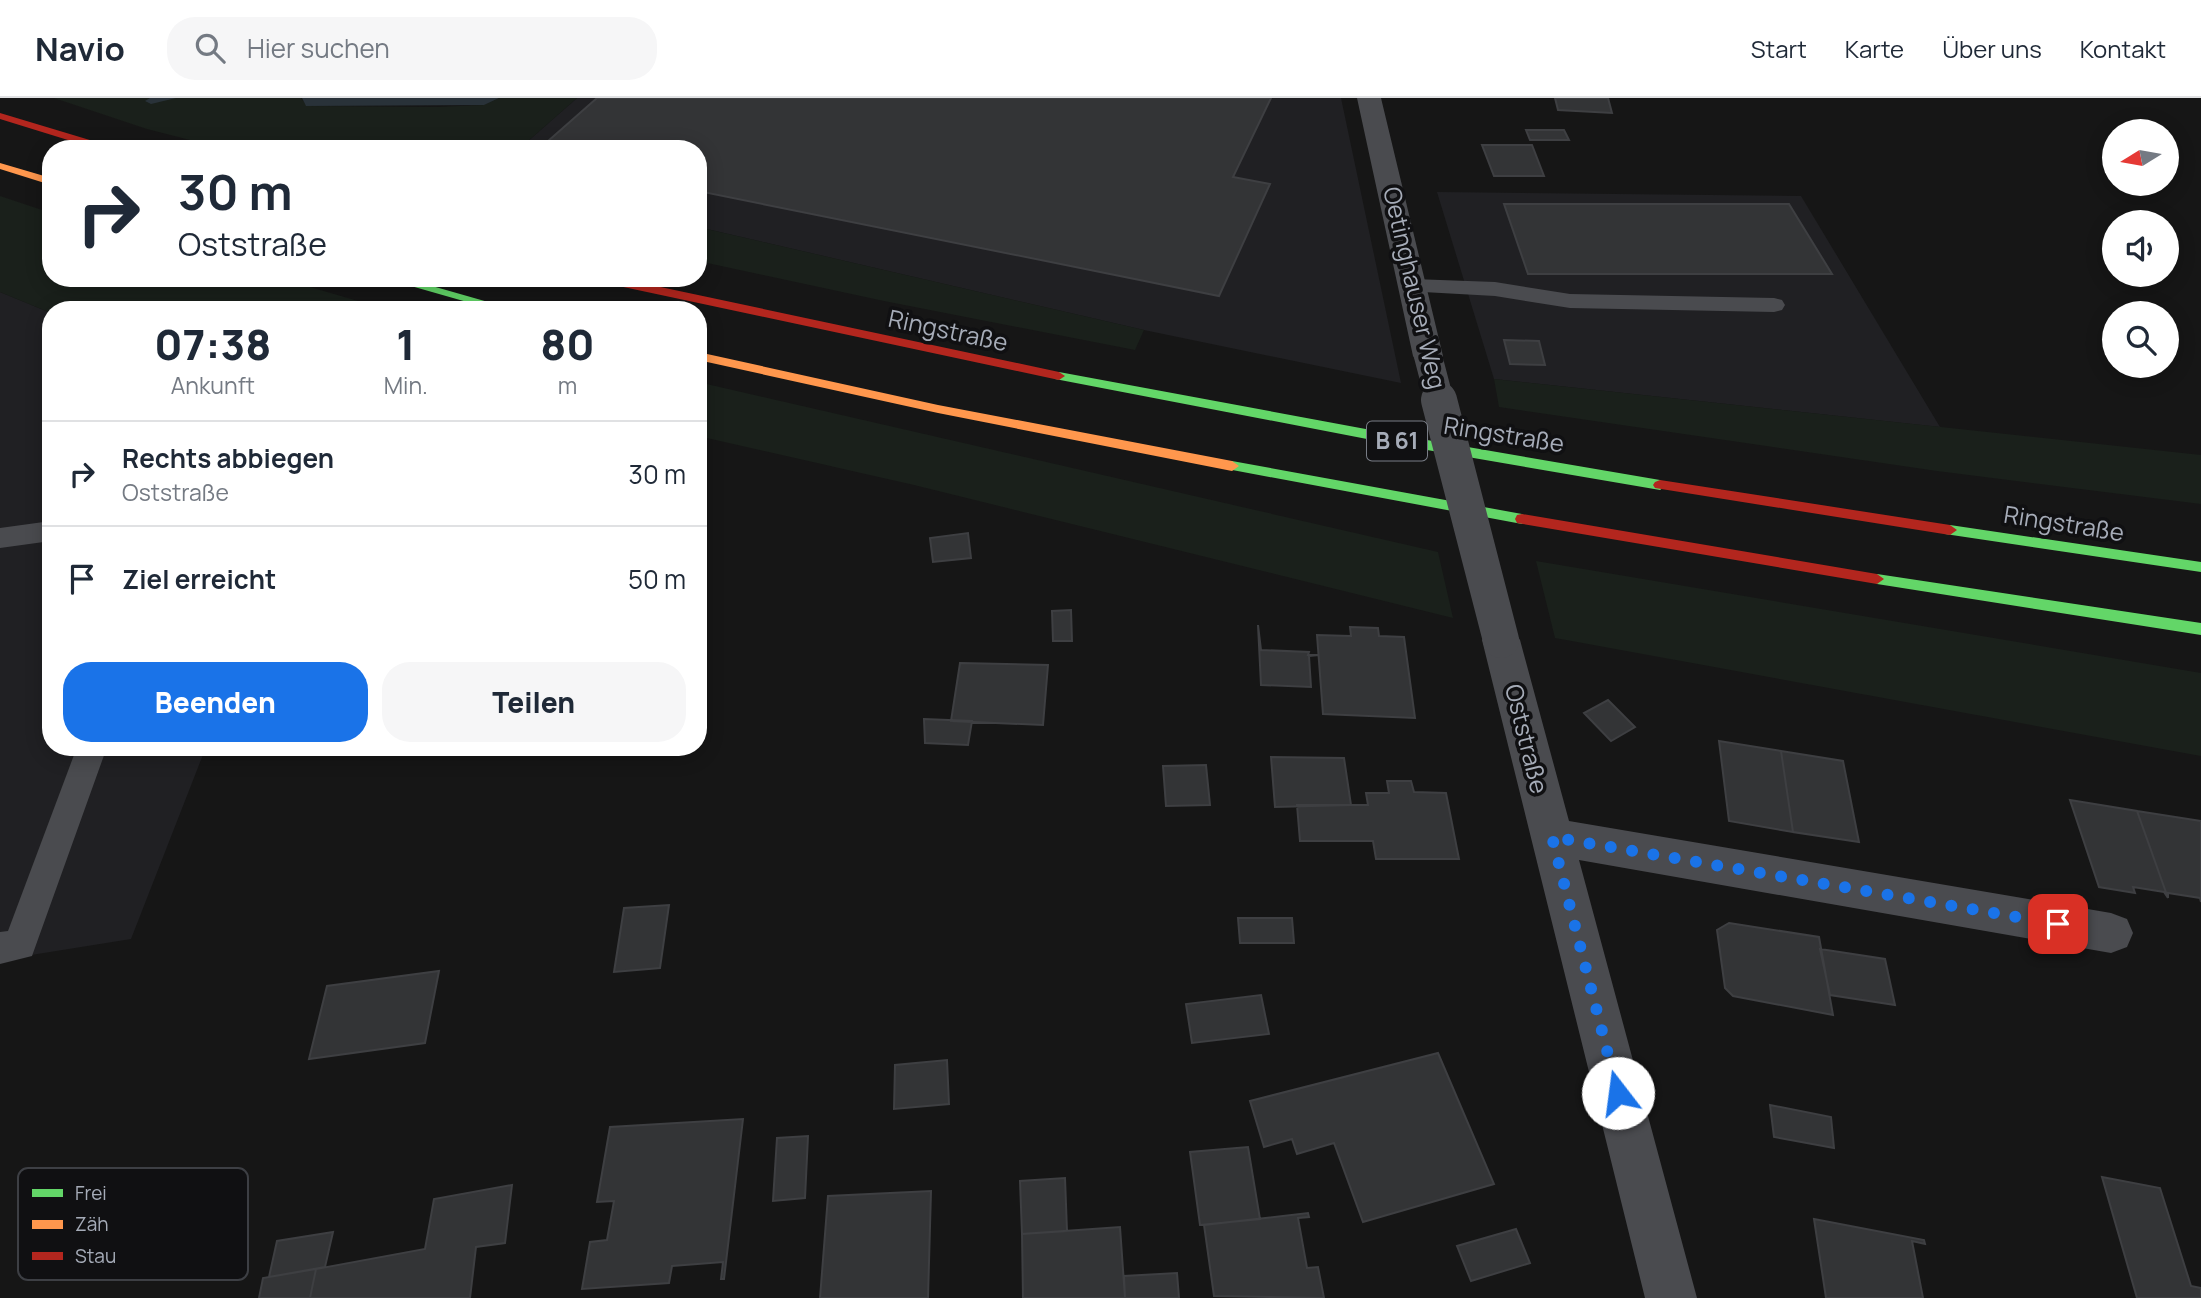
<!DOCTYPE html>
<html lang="de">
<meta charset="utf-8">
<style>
body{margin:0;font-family:Manrope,sans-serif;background:#f6f6f7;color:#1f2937;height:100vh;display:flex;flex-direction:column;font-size:26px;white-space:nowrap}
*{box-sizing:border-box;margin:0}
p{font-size:23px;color:#747a83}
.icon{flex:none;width:38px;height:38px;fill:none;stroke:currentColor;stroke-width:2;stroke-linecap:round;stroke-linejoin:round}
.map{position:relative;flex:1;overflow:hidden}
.sheet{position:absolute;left:42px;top:203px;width:665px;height:455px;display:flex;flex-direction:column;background:#fff;border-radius:28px;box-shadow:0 4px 18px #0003}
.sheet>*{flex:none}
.top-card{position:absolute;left:42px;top:42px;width:665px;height:147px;border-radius:28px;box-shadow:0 4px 18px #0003;background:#fff;color:#1f2937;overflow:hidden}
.needle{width:46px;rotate:259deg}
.fabs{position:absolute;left:2102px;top:21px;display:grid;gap:14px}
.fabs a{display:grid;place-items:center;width:77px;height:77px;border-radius:50%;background:#fff;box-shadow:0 4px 18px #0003;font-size:35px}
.pin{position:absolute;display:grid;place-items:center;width:60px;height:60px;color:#fff;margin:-30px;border-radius:14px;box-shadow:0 4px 10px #0006}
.me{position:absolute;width:77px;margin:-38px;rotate:345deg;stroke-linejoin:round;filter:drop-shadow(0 0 5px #0008)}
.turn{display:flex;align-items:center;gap:24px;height:147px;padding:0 21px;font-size:32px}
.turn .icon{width:91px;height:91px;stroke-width:2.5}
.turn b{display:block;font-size:49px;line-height:60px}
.eta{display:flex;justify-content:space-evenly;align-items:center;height:119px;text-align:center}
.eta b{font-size:42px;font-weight:800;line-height:49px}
.cta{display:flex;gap:14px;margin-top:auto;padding:14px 21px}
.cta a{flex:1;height:80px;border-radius:28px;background:#1a73e8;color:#fff;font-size:28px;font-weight:800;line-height:80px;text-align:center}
.cta a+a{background:#f6f6f7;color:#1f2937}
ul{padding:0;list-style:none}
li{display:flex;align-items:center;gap:21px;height:105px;padding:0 21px;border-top:2px solid #e0e1e3}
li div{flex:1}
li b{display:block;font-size:26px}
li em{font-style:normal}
header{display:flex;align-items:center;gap:42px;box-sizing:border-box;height:98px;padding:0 35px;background:#fff;border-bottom:2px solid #e0e1e3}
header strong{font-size:33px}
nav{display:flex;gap:38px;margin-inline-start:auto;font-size:24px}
.search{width:490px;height:63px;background:#f6f6f7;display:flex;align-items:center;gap:18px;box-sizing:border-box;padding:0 24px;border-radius:28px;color:#747a83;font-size:26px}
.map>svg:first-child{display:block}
.built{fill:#202023}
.green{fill:#1a201b}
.water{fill:#293239}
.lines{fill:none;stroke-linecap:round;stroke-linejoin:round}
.stream{fill:#293239;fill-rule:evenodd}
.building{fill:#333436;stroke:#3e3f42;stroke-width:2}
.lane{fill:#4a4b4f;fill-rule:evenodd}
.street{fill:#4a4b4f;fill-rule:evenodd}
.fast{fill:#63d668;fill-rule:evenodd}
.slow{fill:#ff974d;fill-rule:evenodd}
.jam{fill:#b3261e;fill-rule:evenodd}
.street-bridge-far1{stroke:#4a4b4f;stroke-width:28}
.street-bridge{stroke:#4a4b4f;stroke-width:36}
.route{stroke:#1a73e8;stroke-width:12;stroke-dasharray:0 21.6}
.labels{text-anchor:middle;stroke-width:7;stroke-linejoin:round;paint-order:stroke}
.shield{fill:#101012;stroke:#797d86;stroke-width:2}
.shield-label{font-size:23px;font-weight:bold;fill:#a6acb8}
.street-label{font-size:24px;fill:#a6acb8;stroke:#101012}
.key{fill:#101012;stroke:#3d3f44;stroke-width:2}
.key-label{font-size:19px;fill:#a6acb8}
</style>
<header>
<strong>Navio</strong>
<div class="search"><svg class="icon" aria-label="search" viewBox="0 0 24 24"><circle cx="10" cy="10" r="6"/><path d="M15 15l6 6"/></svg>Hier suchen</div>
<nav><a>Start</a><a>Karte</a><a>Über uns</a><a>Kontakt</a></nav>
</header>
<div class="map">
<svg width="2201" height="1200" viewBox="0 0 2201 1200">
<rect width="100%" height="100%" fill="#161616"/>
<path class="built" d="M577,0h764l60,285 -257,-53 -446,-103v-78h-179z
M1437,94l364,4 139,231 -446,-48z
M0,194l51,21v434h155l-75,192 -131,21z"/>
<path class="green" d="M54,0h247l6,8 130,1 46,-2 16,-7h78l-58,51h-294l-78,-20z
M0,98l51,17v65h228l110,32h-338v3l-51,-21z
M698,129l446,103 -9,20 -251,-49 -186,-40z
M1494,281l707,76v49l-264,-33 -438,-64z
M698,284l740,170 15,66 -539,-133 -216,-49z
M1536,463l665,112v83l-646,-118z"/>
<path class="water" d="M302,0h197l-15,7 -178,1z"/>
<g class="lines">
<path class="stream" d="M176,0l-25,6 -6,-3 5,-3z"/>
</g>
<path class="building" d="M597,0h674l-38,79 37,7 -51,112 -521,-105v-42h-159z
M1555,0h53l4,15 -54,-3z
M1526,32h38l5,10h-39z
M1482,47h50l12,31h-50z
M1504,106h285l43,70h-304z
M1504,242l35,1 6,24 -35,-1z
M968,435l3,25 -38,4 -3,-24z
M1071,512l1,31h-19l-1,-30z
M1258,527l3,25 48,2 -1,3h11l-10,1 2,31 -50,-2z
M1350,529l28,1 1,8 25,1 11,81 -92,-4 -6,-79 34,1z
M960,565l88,2 -5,60 -92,-4z
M1608,602l27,27 -24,14 -27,-28z
M924,621l48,2 -4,24 -43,-2z
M1719,643l62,10 12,81 -64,-11z
M1781,653l62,10 16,81 -66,-10z
M1271,659l73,1 7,47 -76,2z
M1206,667l4,40 -44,1 -3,-40z
M1387,683h24l3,11 32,1 13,66h-83l-3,-18h-73l-3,-36h71l-2,-12h23z
M2070,702l67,11 31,87 -4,-6 -31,-5 2,6 -36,-6z
M2137,713l64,10v81l-1,-4 -32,-5v5z
M669,807l-9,63 -46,4 10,-64z
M1238,820h54l2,25h-54z
M1729,825l90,14 14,78 -100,-19 -8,-8 -8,-58z
M1820,851l65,10 10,46 -65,-10z
M439,873l-14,72 -116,16 18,-73z
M1261,897l8,39 -77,9 -6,-39z
M1438,955l56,131 -131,38 -29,-79 -37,11 -5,-15 -28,8 -14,-46z
M947,962l2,44 -55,5 1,-44z
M1770,1007l61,12 3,31 -60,-11z
M743,1021l-19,160h-3l2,-17 -51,4 -3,17 -87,6 8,-47 17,-2 7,-39 -17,1 13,-75z
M808,1038l-3,62 -32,3 4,-63z
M1248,1049l12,72 -60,6 -10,-73z
M2102,1079l58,11 31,98 10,2v10h-64z
M1065,1080l2,53 -45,3 -2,-53z
M512,1087l-7,58 -29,4 -6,51h-160l6,-29 109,-20 9,-50z
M931,1093l-3,107h-108l8,-102z
M1308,1115l1,4 -11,1 9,50 11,-1 6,31 -110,-2 -10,-71z
M1814,1121l110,21 1,4 -13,-3 11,57h-97z
M1120,1129l5,71h-102l-1,-64z
M1516,1131l14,34 -59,18 -14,-35z
M333,1134l-8,35 -56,10 8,-36z
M316,1171l-6,29h-51l4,-20z
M1177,1175l2,25h-54l-1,-22z"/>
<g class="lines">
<path class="lane" d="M1413,181l82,3 75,12 204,4 8,2 3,5 -3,5 -8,2 -204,-4 -75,-12 -90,-5 -3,-5 3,-5z
M51,423v20l-51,7v-20z
M77,649h30l-75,209 -32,8v-32l8,-1z"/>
<path class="street" d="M1357,0h24l62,258 -4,7 -11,3 -11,-3 -4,-7z
M1501,528l13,4 6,10 49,181 542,92 16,6 6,14 -6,14 -16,6 -532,-93 118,438h-52l-163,-658 6,-10z"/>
<path class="fast" d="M383,180h21l112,32h-21z
M1059,274l339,63 262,45 7,5 -7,5 -262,-45 -343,-66 -2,-3z
M1232,363l290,53 7,5 -7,5 -295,-55 -2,-3 2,-3z
M1950,427l251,37v10l-256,-38 -2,-4z
M1877,476l324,49v12l-324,-51 -7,-5z"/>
<path class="slow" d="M0,65l51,15v7l-51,-16z
M698,254l240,53 294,56 7,5 -7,5 -294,-58 -240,-53z"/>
<path class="jam" d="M0,15l113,34 1,2h-17l-97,-30z
M594,180h24l441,94 6,4 -6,4 -459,-98z
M1660,382l290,45 7,5 -7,5 -295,-47 -2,-3 2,-3z
M1522,416l355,60 7,5 -7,5 -360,-61 -2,-4 2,-4z"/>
<path class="street-bridge-far1" d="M1428,258l12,46"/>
<path class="street-bridge" d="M1439,302l62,240"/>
</g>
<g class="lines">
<path class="route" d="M1618,995l-66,-256 506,87"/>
</g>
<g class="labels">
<rect class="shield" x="1367" y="323.5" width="60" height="39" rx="5"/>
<g class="shield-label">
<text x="1397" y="351">B 61</text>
</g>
<g class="street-label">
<text transform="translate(1414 190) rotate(77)" y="8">Oetinghauser Weg</text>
<text transform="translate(948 233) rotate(12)" y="8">Ringstraße</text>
<text transform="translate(1504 337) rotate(9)" y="8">Ringstraße</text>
<text transform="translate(2064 426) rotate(9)" y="8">Ringstraße</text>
<text transform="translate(1526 641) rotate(76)" y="8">Oststraße</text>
</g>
</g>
<rect x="18" y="1070" width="230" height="112" rx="10" class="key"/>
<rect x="32" y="1091" width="31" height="8" fill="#63d668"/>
<rect x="32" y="1122" width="31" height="9" fill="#ff974d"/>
<rect x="32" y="1154" width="31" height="8" fill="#b3261e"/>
<g class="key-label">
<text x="75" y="1102">Frei</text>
<text x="75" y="1133">Zäh</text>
<text x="75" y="1165">Stau</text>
</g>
</svg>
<div class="fabs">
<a><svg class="needle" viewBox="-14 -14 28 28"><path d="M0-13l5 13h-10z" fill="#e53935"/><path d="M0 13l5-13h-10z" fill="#747a83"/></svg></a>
<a><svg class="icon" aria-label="sound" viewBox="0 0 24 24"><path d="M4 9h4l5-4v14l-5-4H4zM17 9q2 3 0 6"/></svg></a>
<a><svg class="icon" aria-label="search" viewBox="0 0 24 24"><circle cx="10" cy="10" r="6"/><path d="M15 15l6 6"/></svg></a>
</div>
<div class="pin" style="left:2058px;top:826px;background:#d93025"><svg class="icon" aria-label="arrive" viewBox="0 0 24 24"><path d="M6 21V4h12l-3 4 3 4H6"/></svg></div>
<svg class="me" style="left:1618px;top:995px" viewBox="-20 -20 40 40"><circle r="19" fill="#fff"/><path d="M0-13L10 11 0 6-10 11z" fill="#1a73e8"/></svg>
<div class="top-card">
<div class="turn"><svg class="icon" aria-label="right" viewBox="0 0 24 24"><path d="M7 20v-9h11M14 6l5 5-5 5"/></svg><div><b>30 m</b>Oststraße</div></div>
</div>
<section class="sheet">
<div class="eta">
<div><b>07:38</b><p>Ankunft</p></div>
<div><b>1</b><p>Min.</p></div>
<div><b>80</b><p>m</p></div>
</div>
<ul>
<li><svg class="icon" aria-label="right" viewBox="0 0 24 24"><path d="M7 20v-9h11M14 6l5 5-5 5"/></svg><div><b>Rechts abbiegen</b><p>Oststraße</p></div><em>30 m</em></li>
<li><svg class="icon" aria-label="arrive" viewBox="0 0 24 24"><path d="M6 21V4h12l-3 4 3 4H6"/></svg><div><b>Ziel erreicht</b></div><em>50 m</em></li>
</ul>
<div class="cta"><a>Beenden</a><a>Teilen</a></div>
</section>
</div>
